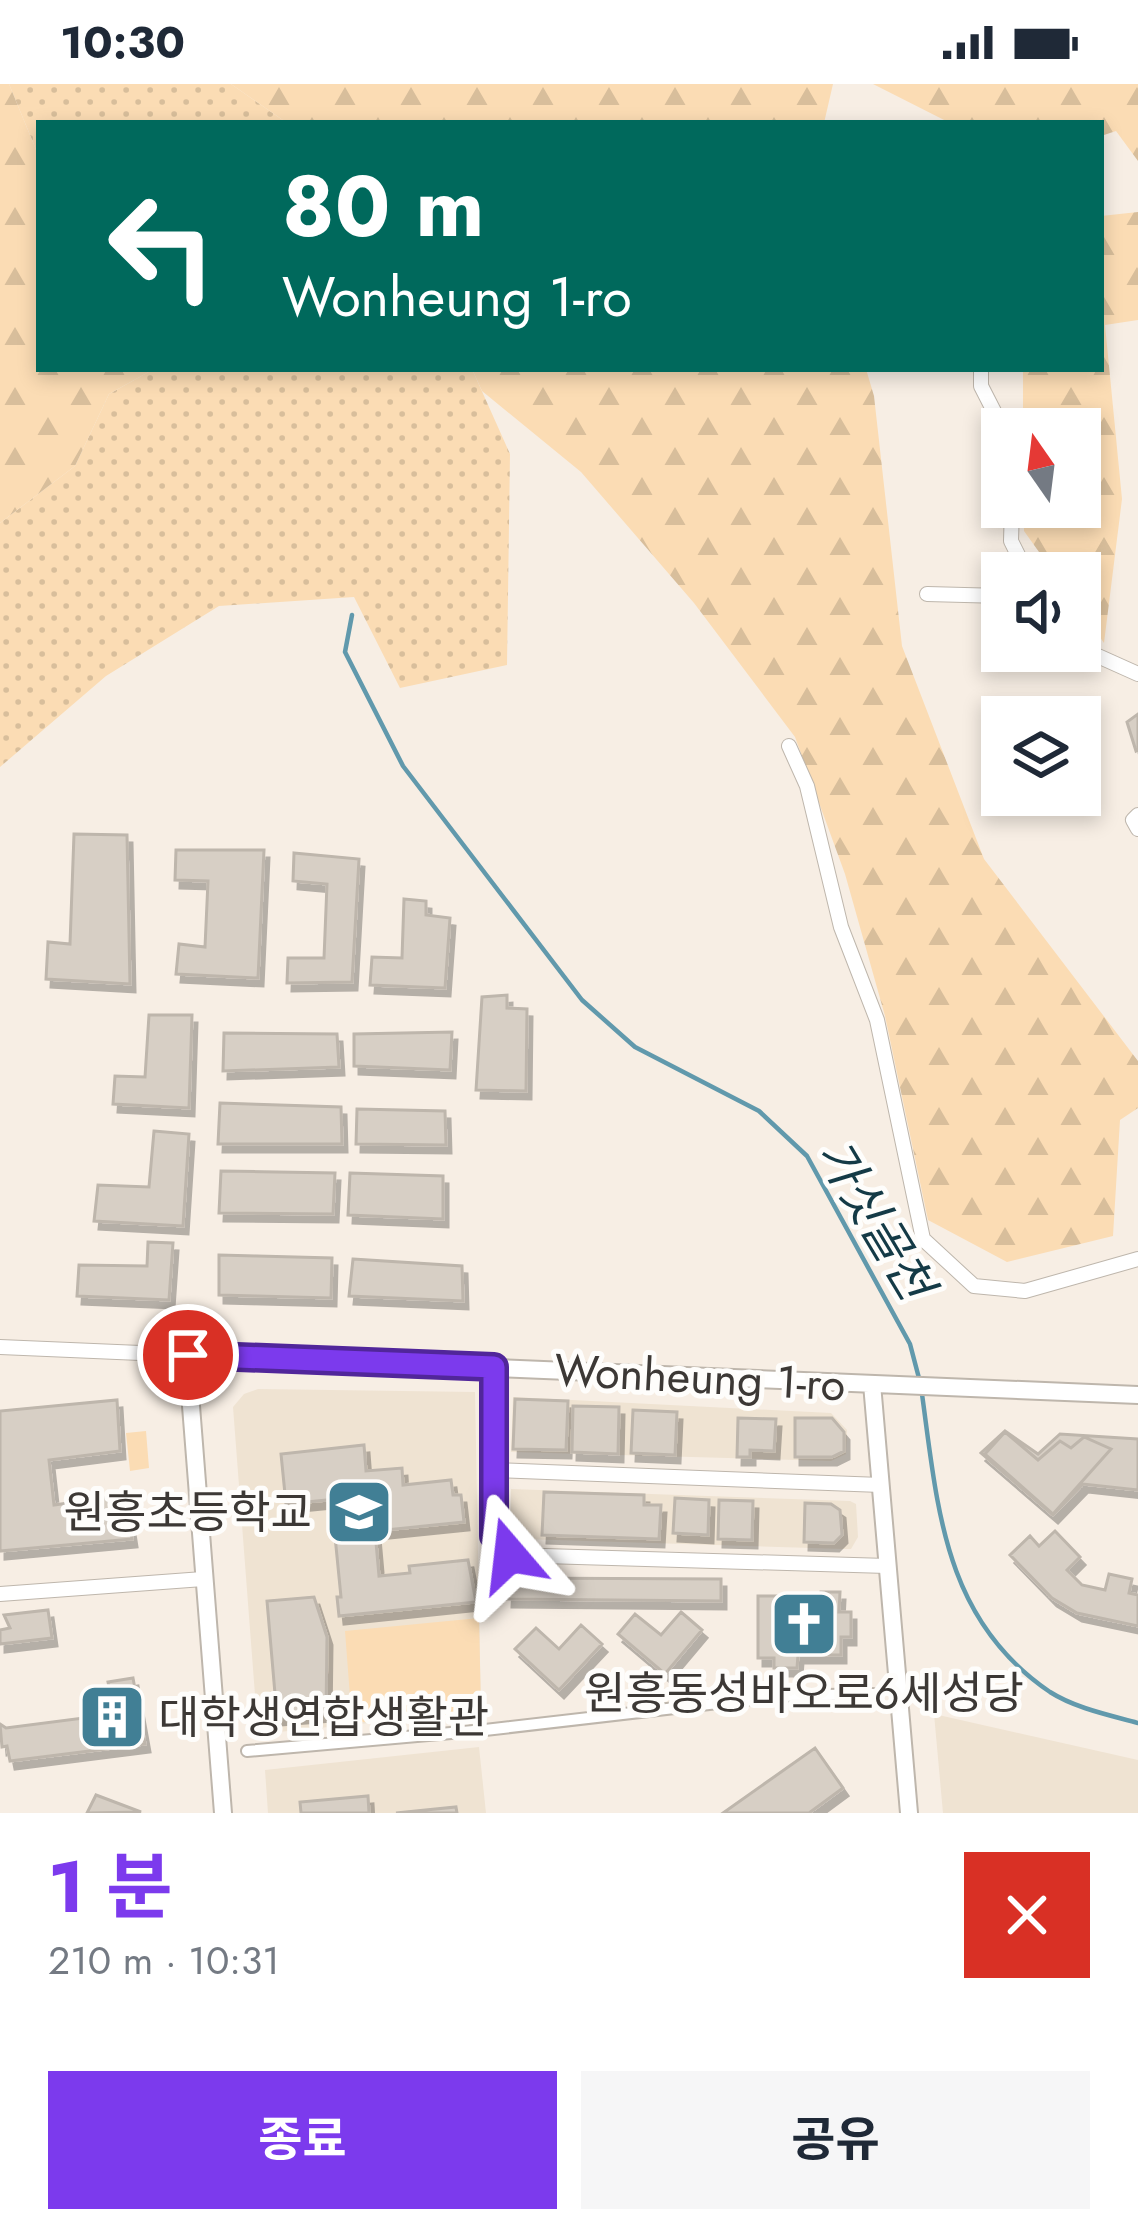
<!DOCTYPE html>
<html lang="ko">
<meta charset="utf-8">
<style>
body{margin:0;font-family:Jost,"Noto Sans KR",sans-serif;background:#f6f6f7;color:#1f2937;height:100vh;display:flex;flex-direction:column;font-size:45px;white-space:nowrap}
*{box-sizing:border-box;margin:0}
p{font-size:39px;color:#747a83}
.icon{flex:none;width:66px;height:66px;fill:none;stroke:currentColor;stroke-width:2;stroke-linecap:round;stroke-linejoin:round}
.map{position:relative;height:1729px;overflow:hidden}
.side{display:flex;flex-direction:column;background:#fff;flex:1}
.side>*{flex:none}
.guide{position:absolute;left:36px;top:36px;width:1068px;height:252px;border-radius:0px;box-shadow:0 6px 18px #0003;background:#00695c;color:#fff;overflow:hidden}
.needle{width:78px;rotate:346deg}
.tools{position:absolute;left:981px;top:324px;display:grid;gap:24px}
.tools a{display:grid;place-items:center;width:120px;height:120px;border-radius:0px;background:#fff;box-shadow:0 6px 18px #0003;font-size:60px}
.pin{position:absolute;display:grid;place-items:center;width:102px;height:102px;color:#fff;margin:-51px;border:6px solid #fff;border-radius:50%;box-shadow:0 3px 12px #0007}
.me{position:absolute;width:132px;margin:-66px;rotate:343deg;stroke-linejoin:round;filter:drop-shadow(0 0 9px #0008)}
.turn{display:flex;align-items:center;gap:42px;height:252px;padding:0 48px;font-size:54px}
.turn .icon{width:156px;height:156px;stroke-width:2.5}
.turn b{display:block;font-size:84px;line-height:102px}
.round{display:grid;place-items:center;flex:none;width:126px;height:126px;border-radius:0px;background:#f6f6f7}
.summary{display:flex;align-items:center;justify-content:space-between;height:204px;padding:0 48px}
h1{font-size:72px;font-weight:700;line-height:90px;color:#7c3aed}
.cta{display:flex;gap:24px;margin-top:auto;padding:24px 48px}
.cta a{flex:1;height:138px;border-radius:0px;background:#7c3aed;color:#fff;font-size:48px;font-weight:700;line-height:138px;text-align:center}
.cta a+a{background:#f6f6f7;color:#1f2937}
.status{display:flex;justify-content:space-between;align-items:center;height:84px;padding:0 60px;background:#fff;direction:ltr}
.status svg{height:33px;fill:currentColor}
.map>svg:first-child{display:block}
.built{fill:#efe3d2}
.grass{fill:url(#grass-dots)}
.forest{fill:url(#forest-firs)}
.garden{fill:#fbdcb4}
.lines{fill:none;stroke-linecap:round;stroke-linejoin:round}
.stream{stroke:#6199ac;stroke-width:4.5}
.building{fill:#d7cfc5;stroke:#beb6ac;stroke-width:3;filter:url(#shadow)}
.pedestrian-casing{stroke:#beb6ac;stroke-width:14}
.minor-casing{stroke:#beb6ac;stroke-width:16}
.tertiary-casing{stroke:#beb6ac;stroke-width:20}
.pedestrian{stroke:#fff;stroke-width:10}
.minor{stroke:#fff;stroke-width:14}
.tertiary{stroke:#fff;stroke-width:16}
.route-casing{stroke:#51269a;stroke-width:30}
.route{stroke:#7c3aed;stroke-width:21}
.labels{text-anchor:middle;stroke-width:10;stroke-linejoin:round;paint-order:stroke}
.street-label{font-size:45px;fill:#3c3835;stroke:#fefdfb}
.poi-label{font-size:45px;fill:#3c3835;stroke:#fefdfb;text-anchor:end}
.water-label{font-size:48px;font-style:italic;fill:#143a46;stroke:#fefdfb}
</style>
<div class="status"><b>10:30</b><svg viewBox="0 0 49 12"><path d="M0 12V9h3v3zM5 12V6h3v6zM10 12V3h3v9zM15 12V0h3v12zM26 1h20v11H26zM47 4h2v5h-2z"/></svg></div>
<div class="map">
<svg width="1138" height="1729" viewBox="0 0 1138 1729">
<defs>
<pattern id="grass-dots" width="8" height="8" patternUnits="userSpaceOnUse" patternTransform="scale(3)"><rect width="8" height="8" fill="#fbdcb4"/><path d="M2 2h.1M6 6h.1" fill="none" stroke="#d8be9b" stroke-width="1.8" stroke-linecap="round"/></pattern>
<pattern id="forest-firs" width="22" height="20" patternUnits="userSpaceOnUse" patternTransform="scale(3)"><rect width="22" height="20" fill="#fbdcb4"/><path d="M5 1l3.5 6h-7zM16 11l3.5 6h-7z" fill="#d8be9b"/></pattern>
<filter id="shadow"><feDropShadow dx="5" dy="8" stdDeviation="0" flood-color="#0004"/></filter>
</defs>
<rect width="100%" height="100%" fill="#f7eee4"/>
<path class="built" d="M258,1305l217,3 6,320 -223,22 -25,-327 11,-13z
M513,1313l318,16 16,17 -1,24 -15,7 -320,-9z
M511,1405l339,12 6,3 2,33 -7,12h-6l-322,-10 -12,-9z
M934,1630l204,46v53h-195z
M479,1663l7,66h-218l-3,-43z"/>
<path class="grass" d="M9,0h222l56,39h-248v34z
M154,285h318l38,85 -3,211 -107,23 -46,-91 -135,9 -113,70 -106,91v-244l75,-57 34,-72z"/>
<path class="forest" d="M0,0h9l30,73v212h115l-45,25 -34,72 -75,57z
M231,0h602l-9,39h-537z
M873,0h265v77l-22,-30 -15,5v-13h-151z
M1138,128v108l-33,5 17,174 -18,144 -24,-34v-36h-26l-30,-42v-24h56v-78h-57v-60h78v-153z
M472,285h394l8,27 28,250 82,213 154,202v47l-18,12 -7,116 -106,26 -79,-42 -43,-204 -40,-142 -50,-137 -101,-134 -113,-131 -99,-81z"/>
<path class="garden" d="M146,1347l3,37 -19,3 -4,-38z
M479,1534l2,94 -129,11 -7,-92z"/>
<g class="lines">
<path class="stream" d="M352,531l-7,37 58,114 179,234 53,47 124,64 48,45 103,188 10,38
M922,1310c16,116 22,226 128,298 25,16 59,23 88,31"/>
</g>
<path class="building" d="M1138,630v36l-2,1 -9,-29z
M74,750l53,1 3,149 -84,-5 2,-37 22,2z
M176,766h88l-6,128 -82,-4 3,-30 26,3 3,-66 -33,-1z
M294,769l65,6 -7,123 -65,1 1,-25h36l3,-74 -34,-3z
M404,815l22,2v14l24,3 -5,70 -75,-3 2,-28 30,1z
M507,911v13l20,1 -1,82 -50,-1 6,-93z
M149,931h43l-3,93 -76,-4 2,-28 30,1z
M452,948l-2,38 -96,-4v-32z
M224,949l113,1 2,33 -116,4z
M220,1019l121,4 1,37h-124z
M357,1025l88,2 1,34 -90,-1z
M154,1047l35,3 -6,92 -89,-5 4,-36 51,2z
M221,1087l114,2 -2,41 -114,-1z
M350,1089l93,3v43l-95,-4z
M148,1158l25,1 -4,57 -92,-4 2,-31 68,1z
M219,1171l113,3 -1,40 -112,-3z
M353,1175l109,7 1,35 -114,-5z
M515,1315l53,2 -2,49 -53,-1z
M117,1316l3,51 -71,9 5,45 71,-10 7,44 -132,12v-140z
M573,1322l46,1 -1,47 -46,-2z
M633,1326l44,2 -2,43 -44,-2z
M738,1334l38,1 -2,32 -24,-1v7h-13z
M795,1334h37l12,14v19l-12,6h-37z
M1005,1347l33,23 22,-20 78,5v51l-55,-6 -30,31 -72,-62z
M1005,1348l33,28 22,-19 11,7 13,-11 27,12 -58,65 -68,-60z
M364,1361l2,26 36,-3 1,17 48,-5 2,15h8l3,27 -89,9 4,45 31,-3 -1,-7 59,-6 8,42 -137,14 -2,-19h4l-8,-81 6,-1 -1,-16 -52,5 -5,-50z
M544,1408l100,3v10h17l-2,34 -117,-4z
M675,1414l34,2 -1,35 -35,-2z
M719,1416l34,1 -1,39 -34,-1z
M805,1419l26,1 9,6 2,25 -8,8 -30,-1z
M1055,1447l25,26 -13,13 15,15 23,5 4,-16 23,5 -3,14 9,2v31l-61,-13 -25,-15 -42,-43 20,-19 9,10z
M508,1494l213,1v22l-214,-2z
M821,1508h19l-1,20h12v25h-10v18h-43l-1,13h-23v-10h-16v-62h63z
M314,1513l13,40 -1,76 -49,4 -10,-116z
M48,1526l4,28 -52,6v-14l10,-2 -6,-13z
M681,1528l21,18 -37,44 -47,-40 17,-20 26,21z
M581,1541l21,19 -43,46 -44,-41 21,-21 23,21z
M133,1594l12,66 -135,17 -3,-15 -5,1 -2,-23 6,4 109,-14 -7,-32z
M815,1664l28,40 -34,25h-86z
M96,1711l45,17 -54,1z
M368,1712l1,17h-68l-1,-11z
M456,1723l1,6h-61z"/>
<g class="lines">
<defs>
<path id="pedestrian" d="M247,1667l238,-21 294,-34 94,-2"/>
<path id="minor" d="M981,285v17l22,43
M1012,423l-1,34 16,32
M927,510l75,2
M1080,564l58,26
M789,662l18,40 34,141 36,93 46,219 51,47 51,5 113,-32
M1138,731l-5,5 5,9
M0,1263l187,8
M494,1283l-1,169 17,19 377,11
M494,1386l387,15
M0,1510l203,-15"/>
<path id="tertiary" d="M872,1300l37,429
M223,1729l-36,-458 951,40"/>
</defs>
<use href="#pedestrian" class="pedestrian-casing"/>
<use href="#minor" class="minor-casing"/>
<use href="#tertiary" class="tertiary-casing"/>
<use href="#pedestrian" class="pedestrian"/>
<use href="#minor" class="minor"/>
<use href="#tertiary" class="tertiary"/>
</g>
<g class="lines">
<defs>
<path id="route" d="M188,1271l306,12v169l16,19"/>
</defs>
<use href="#route" class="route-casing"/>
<use href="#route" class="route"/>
</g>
<defs>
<symbol id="school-square" viewBox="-11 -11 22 22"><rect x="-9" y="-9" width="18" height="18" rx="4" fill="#417f95" stroke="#fefdfb"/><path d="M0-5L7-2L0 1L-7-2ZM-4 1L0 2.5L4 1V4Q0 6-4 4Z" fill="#fff"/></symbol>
<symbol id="church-square" viewBox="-11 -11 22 22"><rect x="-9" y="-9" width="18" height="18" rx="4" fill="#417f95" stroke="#fefdfb"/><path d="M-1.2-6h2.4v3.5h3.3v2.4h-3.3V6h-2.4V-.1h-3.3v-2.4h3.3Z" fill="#fff"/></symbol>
<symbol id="building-square" viewBox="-11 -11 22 22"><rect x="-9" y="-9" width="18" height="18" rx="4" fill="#417f95" stroke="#fefdfb"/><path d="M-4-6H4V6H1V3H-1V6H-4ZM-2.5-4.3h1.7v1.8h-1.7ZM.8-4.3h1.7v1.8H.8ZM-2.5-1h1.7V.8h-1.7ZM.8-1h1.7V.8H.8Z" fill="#fff"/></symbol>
</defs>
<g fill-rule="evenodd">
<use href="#school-square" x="321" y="1390" width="76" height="76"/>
<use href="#church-square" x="766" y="1502" width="76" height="76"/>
<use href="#building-square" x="74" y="1595" width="76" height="76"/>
</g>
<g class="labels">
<g class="street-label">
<text transform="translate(700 1293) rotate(3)" y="16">Wonheung 1-ro</text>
</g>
<g class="poi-label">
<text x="312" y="1444">원흥초등학교</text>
<text x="804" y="1625" text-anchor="middle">원흥동성바오로6세성당</text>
<text x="158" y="1649" text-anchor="start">대학생연합생활관</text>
</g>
<g class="water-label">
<text transform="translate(875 1135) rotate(59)" y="17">가싯골천</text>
</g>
</g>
</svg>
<div class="tools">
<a><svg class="needle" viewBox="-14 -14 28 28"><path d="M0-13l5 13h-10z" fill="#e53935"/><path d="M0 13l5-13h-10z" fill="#747a83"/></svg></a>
<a><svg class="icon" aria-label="sound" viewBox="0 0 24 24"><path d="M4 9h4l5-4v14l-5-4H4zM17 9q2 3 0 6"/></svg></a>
<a><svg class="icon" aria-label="layers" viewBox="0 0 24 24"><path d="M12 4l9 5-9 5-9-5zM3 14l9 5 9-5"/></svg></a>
</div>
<div class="pin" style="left:188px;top:1271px;background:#d93025"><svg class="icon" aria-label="arrive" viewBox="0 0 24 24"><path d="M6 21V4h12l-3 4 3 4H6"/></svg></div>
<svg class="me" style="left:510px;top:1471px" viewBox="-20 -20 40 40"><path d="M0-17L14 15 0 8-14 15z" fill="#7c3aed" stroke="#fff" stroke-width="4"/></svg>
<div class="guide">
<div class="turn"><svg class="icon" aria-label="left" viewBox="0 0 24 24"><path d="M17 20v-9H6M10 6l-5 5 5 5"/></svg><div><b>80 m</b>Wonheung 1-ro</div></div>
</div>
</div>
<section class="side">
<div class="summary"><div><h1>1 분</h1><p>210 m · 10:31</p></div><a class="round" style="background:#d93025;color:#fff"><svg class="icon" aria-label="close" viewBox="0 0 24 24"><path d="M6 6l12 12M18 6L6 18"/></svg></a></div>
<div class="cta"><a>종료</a><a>공유</a></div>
</section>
